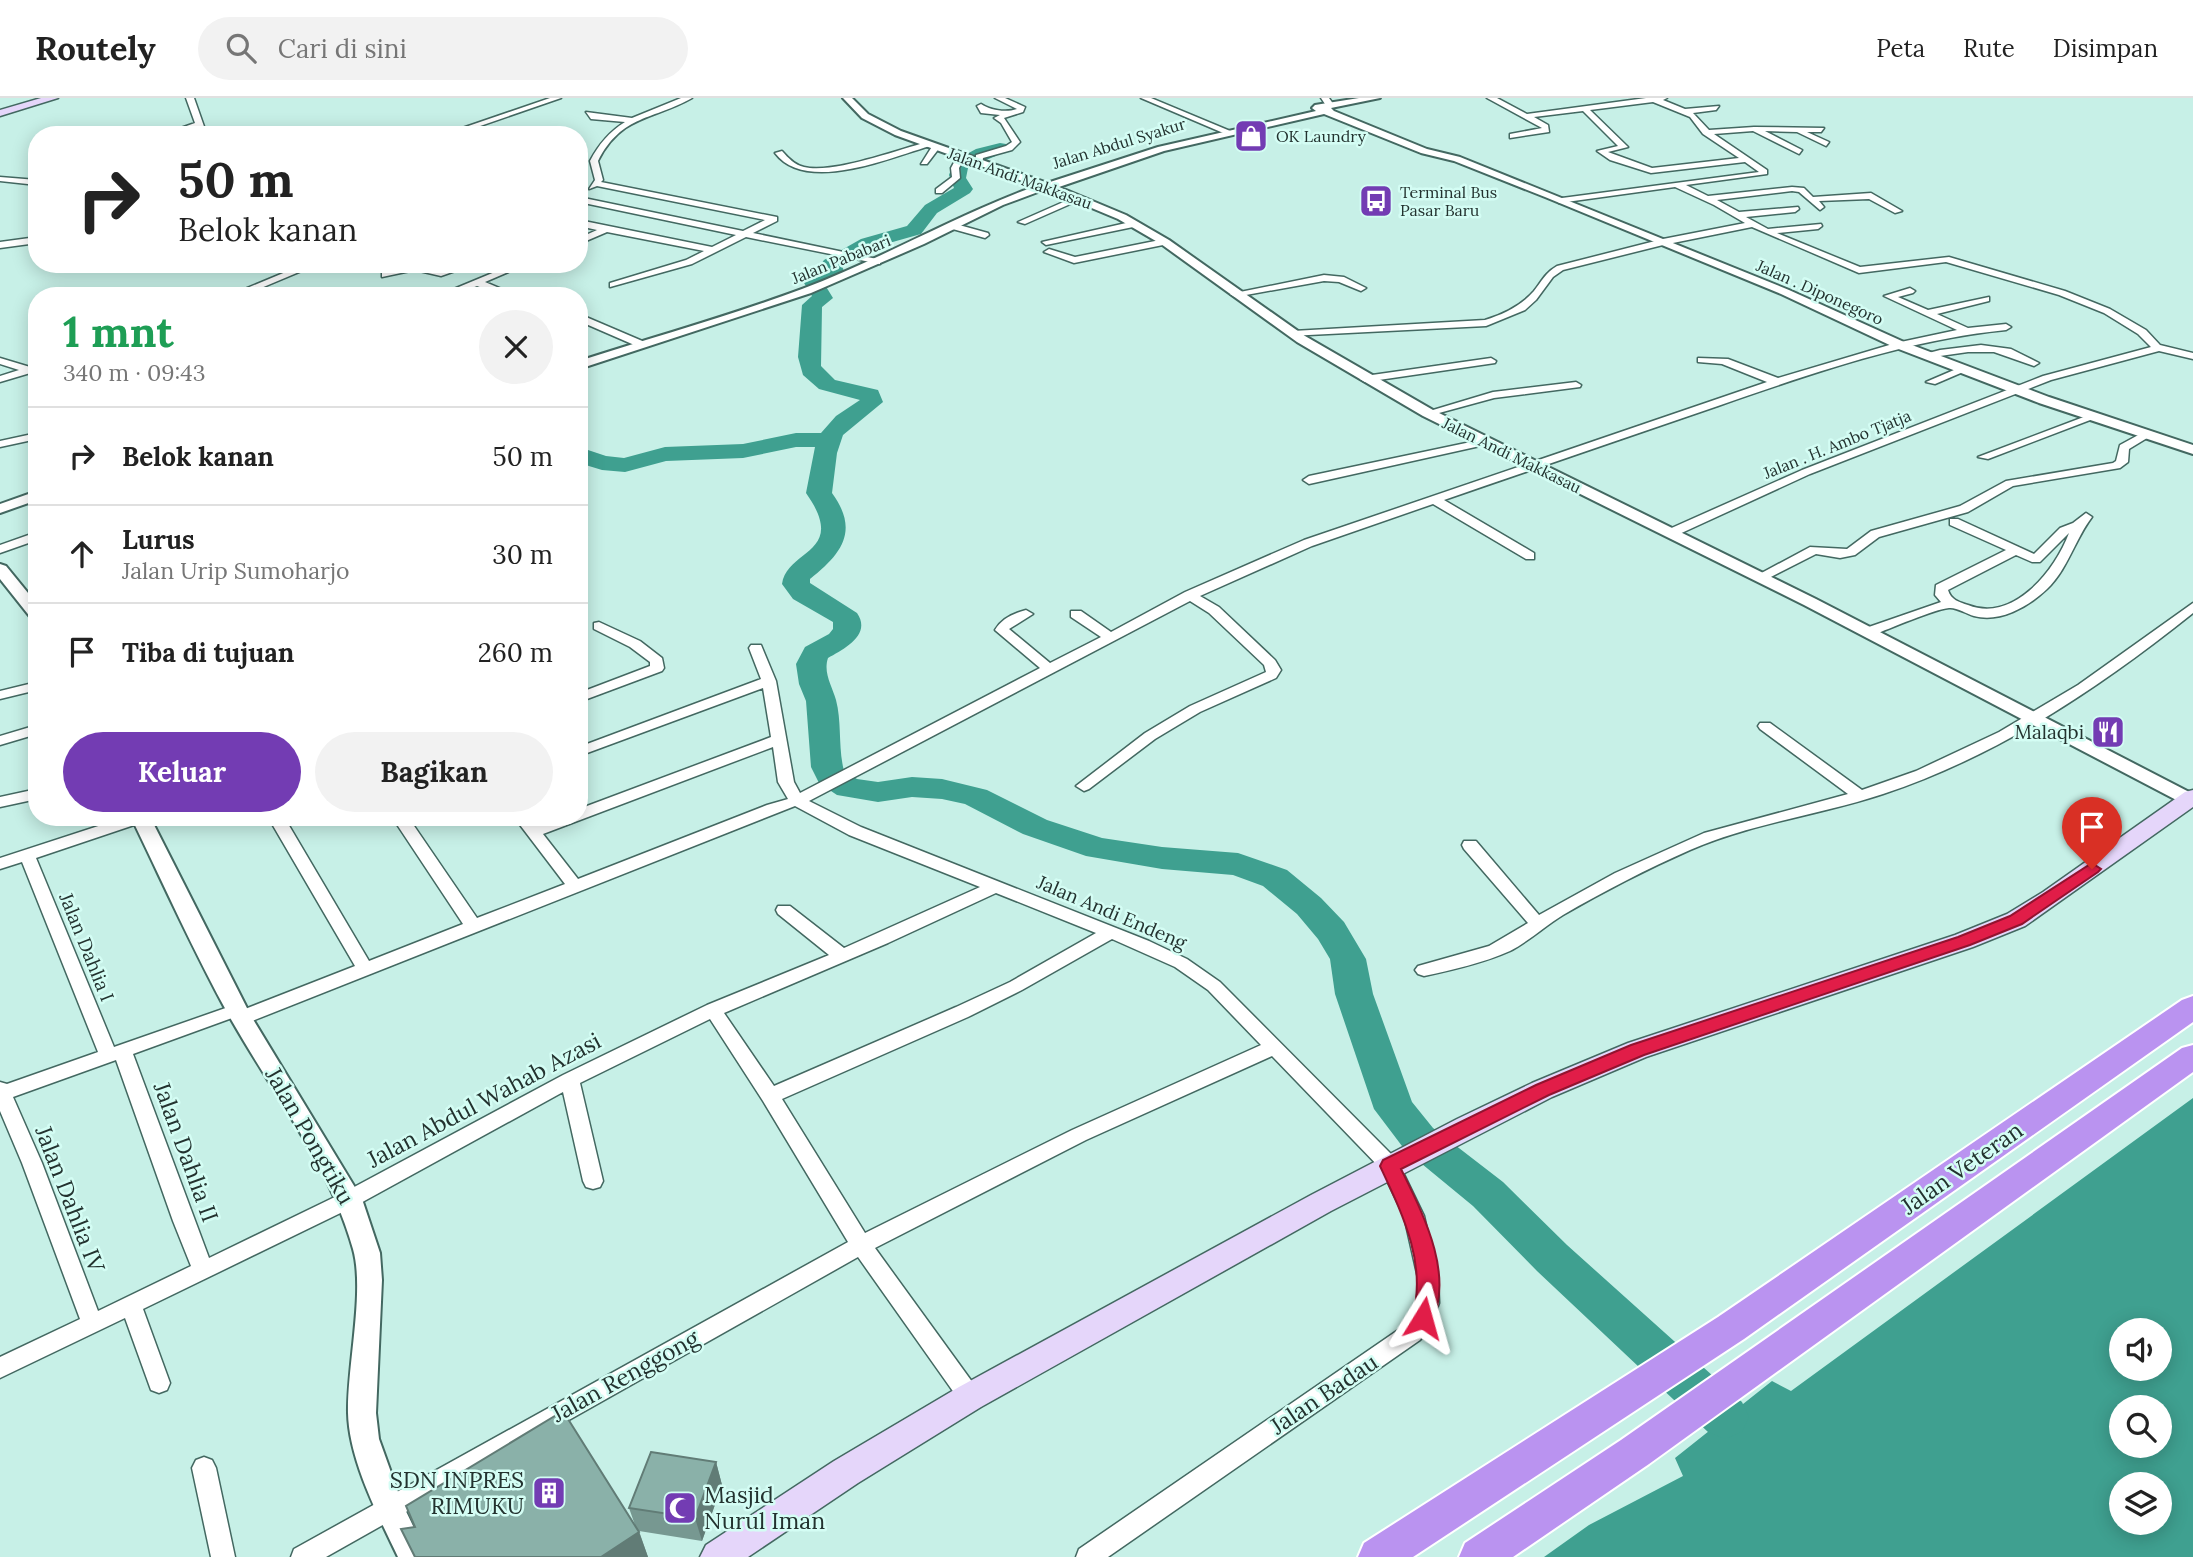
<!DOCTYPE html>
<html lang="id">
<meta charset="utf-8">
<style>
body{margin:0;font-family:Lora,serif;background:#f2f2f2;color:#222;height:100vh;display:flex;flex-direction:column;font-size:26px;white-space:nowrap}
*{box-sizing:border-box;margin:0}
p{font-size:23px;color:#767676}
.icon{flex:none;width:38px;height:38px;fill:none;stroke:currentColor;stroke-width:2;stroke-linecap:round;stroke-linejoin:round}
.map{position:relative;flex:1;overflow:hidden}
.side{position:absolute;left:28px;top:189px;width:560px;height:539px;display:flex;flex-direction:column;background:#fff;border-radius:28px;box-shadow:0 4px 18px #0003}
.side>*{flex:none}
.hud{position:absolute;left:28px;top:28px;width:560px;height:147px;border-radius:28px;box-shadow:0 4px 18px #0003;background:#fff;color:#222;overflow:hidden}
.tools{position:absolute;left:2109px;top:1220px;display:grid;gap:14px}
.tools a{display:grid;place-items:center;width:63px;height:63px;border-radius:50%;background:#fff;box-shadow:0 4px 18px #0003;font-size:35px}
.pin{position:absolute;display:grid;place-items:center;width:60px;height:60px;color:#fff;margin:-72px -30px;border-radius:50% 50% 50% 0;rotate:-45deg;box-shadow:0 0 7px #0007}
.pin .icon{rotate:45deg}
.me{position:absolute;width:77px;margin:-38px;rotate:8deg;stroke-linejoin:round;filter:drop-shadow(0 0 5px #0008)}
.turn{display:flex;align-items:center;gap:24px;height:147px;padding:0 35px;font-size:32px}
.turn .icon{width:91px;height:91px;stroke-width:2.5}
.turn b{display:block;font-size:49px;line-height:60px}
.round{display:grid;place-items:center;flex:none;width:74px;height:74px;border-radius:37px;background:#f2f2f2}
.headline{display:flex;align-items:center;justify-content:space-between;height:119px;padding:0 35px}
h1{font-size:42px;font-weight:700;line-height:52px;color:#1e9e55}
.primary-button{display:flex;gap:14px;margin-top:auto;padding:14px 35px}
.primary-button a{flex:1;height:80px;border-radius:42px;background:#733cb3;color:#fff;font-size:28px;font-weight:700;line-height:80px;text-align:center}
.primary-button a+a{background:#f2f2f2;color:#222}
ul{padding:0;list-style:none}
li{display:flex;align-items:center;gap:21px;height:98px;padding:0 35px;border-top:2px solid #e0e0e0}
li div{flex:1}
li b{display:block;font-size:26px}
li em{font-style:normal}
header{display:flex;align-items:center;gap:42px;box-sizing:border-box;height:98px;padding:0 35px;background:#fff;border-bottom:2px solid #e0e0e0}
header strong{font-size:33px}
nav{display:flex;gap:38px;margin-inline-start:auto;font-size:24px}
.search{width:490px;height:63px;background:#f2f2f2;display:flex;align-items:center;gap:18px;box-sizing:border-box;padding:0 24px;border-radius:38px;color:#767676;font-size:26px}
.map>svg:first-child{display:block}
.water{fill:#3fa090;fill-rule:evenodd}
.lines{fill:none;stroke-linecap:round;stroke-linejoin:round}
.river{fill:#3fa090;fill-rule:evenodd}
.minor-casing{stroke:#436861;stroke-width:3}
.tertiary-casing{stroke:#436861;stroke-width:4}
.secondary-casing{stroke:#436861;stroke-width:3}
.trunk-casing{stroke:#fff;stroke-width:4}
.minor{fill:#fff;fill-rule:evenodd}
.tertiary{fill:#fff;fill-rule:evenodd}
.secondary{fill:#e5d6fa;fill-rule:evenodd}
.trunk{fill:#ba93f0;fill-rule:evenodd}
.wall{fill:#779891}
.shaded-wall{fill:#617c76}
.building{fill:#8ab1a9;stroke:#617c76;stroke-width:2}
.route{fill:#e11d48;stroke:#92132f;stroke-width:2}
.labels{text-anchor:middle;stroke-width:5;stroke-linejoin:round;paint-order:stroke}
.far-poi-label{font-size:16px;fill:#23322f;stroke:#d4fdf4;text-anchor:start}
.far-street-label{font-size:16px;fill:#23322f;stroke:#d4fdf4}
.poi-label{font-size:19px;fill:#23322f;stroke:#d4fdf4;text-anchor:end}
.street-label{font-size:19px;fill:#23322f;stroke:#d4fdf4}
.near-street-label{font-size:23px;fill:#23322f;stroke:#d4fdf4}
.near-poi-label{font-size:23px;fill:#23322f;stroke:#d4fdf4;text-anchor:end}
</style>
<header>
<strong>Routely</strong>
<div class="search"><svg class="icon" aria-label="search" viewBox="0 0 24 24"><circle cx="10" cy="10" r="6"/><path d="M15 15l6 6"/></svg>Cari di sini</div>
<nav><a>Peta</a><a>Rute</a><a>Disimpan</a></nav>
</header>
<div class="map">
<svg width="2193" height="1459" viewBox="0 0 2193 1459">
<rect width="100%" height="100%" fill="#c7f0e7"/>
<path class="water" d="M2193,1000v459h-649l45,-32 94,-49 -8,-18 97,-77 19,10zM2121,1232h39v38h-39zM2121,1309h39v39h-39zM2121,1386h39v38h-39z"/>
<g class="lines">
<path class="river" d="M1000,45l6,1 2,4c-9,9 -28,13 -40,20l-2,10 7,11 -3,4 -33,20 -16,21 -46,13 -33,19 3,8 -3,4 -17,7 8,13 -11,9 -1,59 14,14 43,10 5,12 -40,33 -6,18 -5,40c27,37 11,60 -22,86v4l47,30c15,22 -13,36 -29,45 -5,15 4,28 8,42 6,23 2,48 8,71l13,8 21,3 34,-5 30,2 45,11 60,30 55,18 60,9 76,6 49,17 34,28 23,24 22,37 7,35 39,108 21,26 70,54 64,63 175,157 7,15 -7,15 -17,7 -17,-7 -171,-161 -64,-65 -68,-56 -31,-41 -39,-115 -5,-35 -12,-20 -21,-25 -34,-28 -30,-11 -71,-6 -76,-13 -63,-22 -58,-30 -23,-5 -30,-2 -34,5 -41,-7 -18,-12 -8,-16 -5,-66 -7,-17 -3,-20 9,-17 24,-13 4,-5v-7l-40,-23 -11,-15c5,-36 67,-30 24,-91l9,-46h-19l-53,11 -77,3 -41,11 -23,-2 -23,-7v-16l27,9 18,2 41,-11 78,-3 53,-11h25l15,-17 24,-16 -41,-11 -16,-14 -5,-18 4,-52 10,-9 -8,-13 3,-4 17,-8 -3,-7 3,-4 37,-21 46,-13 18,-21 29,-17 -5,-13 5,-14 22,-12z"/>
<defs>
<path id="minor" d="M186,0h8l13,37h-8l-3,-8 -22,8h-13l34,-12z
M550,0h11l-107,37h-12z
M681,0h11c-38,22 -70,16 -94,63l5,19 -2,2 176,35v4l-24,12 124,26 3,1v4l-134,-27 -54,27 -82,23v-4l76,-23 18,-9 -97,-19 -28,12v-6l18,-8 -18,-4v-6l133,27 24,-12 -157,-33v-5l164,34 22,-11 -168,-34 -8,3 6,-9 -5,-19c9,-17 19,-29 35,-39l-34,-3 -5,-7 46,6z
M995,0h10l20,9 -2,5 -19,6 16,24 -8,8 -29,8 -1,7h-6v-10l30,-9 6,-4 -11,-19 -7,-5 6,-3 -19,-2 -4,-7 4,-2c9,6 24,9 36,5z
M1141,0h10l84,35 -7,2z
M1321,0h8l5,7 -7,2z
M1487,0h10l30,16 119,-16h21l-4,2 22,9 34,-3 -3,4 -23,3 16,17 45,-3 70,1 -3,4h-14l22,10 -3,4 -29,-14 -32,-1 37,19 -3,4 -46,-23 -39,3 53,36v4l-81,11 22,11 84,-9 12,1 9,9 58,-4 31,18 -7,2 -26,-14 -50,2 5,6 -4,3 -21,-18 -7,-1 -75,9 22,12 59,-5 1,2 -4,3 -49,5 22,12 53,-5 1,2 -4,3 -41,4 83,34 89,-10 116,34 45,18 36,21 14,15 33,8v6l-34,-8 -108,29 -241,94 -135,62h-8v-6l135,-60 241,-94 108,-29 -13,-13 -34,-21 -45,-18 -113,-33 -87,11 -107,-46 -89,18 -100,25 -10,7 -17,23 -11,10 -39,16 -197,10v-4l4,-1 192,-11c19,-6 36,-14 49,-29 7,-9 12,-19 23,-25l106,-27 82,-16 -31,-18 -39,-18 -116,16 -1,-2 4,-3 197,-26 -14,-10 -94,11 -41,-13 -13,-9 21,-5 -35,-35 -49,6 14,8 1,7 -39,6v-4l32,-6zM1653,4l37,15 13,17 36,24 -87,10 -44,-16 20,-5 -38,-37z
M927,44l3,4c-41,12 -124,48 -155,7l7,-2c6,7 13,14 22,16 29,7 93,-17 123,-25z
M933,47l7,2 -13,17h-6z
M958,57l7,2 -6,11 1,10 -18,15h-6v-4l16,-12 -1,-9z
M0,79l37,3v5l-37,-4z
M1077,98l7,2 -59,26 -7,-2z
M1135,123l4,3 -1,2 -92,19 -4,-3z
M952,125l36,10 1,2 -4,3 -36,-10 -1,-2z
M37,139v6l-37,5v-6z
M1165,141l4,3 -1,2 -94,19 -30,-11 5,-3 26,8z
M305,166h13l-76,32h-14z
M395,166c15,0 33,7 46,6 12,-1 22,-6 34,-6l-34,12 -26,-6 -33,7v-4l22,-5z
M514,166h13l-42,18 33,14h-14l-27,-10 -26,10h-14z
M1324,177l20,2 22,11 -5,3 -22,-9 -15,-1 -89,16 -5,-3z
M1910,190l5,3 -2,2 -15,4 30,13 61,-13v4l-52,13 31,14 38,-4 5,3 -5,3c-100,10 -196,44 -291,77 -91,31 -181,62 -271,93l90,53v6h-8l-93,-55 -121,42 -112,50 19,11 56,53 6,10 -5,8 -76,34 -45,27 -66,50 -5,2 -8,-5 69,-53 45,-27 76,-34 -2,-7 -55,-52 -19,-12 -381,200 52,26 288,114 38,18 33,23 177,178 27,56 14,62 1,25 -8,22 -11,15 -312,217h-32l3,-8 325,-223 10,-12 3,-11 1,-25 -14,-62 -22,-46 -110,-114 -186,84 -211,108 103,142 3,7 -3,7 -8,3 -8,-3 -104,-147 -532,300h-35l3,-8 554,-307 -85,-141 -53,-82 -130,64 23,98 -3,6 -7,2 -7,-2 -3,-6 -20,-89 -206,113 -214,104 27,74 -3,7 -8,3 -8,-3 -26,-72 -125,60v-21l80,-38 -58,-156 -22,-52v-29l7,2 91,-32 -76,-190 -22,7v-11l126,-41h25l-2,3 -113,38 78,189 123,-43 8,5 110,-43 -87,-149h16l85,144 94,-37 -71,-107h16l69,101 88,-34 -51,-67h16l6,8 21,-8h22v-8l192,-72 -8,-49 -184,68v-9l182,-68 -12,-31 2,-3h10l15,36 18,101 6,11 240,-125 -45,-38c6,-11 19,-17 31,-20l7,4 -24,15 41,34 51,-26 -30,-20v-6h10l30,21 74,-40 119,-52 463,-158 -45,-18 -24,-2v-4l30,1 50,19 118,-35 61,-13 -73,-34zM773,649l5,35 10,17 -21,6 -189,74 -35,-45zM795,708l54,29 131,52 -136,61 -54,-42h-12l-2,4 2,4 51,41 -122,50 -144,70 -220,118 -134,65 -76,-204 99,-36 3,5h12zM996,795l100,40 -86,49 -54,25 -182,79 -50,-73 164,-70zM1112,841l63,28 33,23 53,55 -189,85 -207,103 -83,-134 186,-82 54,-27zM116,962l57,161 18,45 -93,45 -56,-148 -29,-66z
M579,216l68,29 1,2 -9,2 -60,-26z
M1981,247l30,4 28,14 -5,3 -40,-14h-26l-42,6 -5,-3 19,-5z
M0,260l30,9 7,-2v6l-37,11v-6l19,-6 -19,-6z
M1491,260l5,3 -1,2 -130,19 -5,-3 5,-3z
M1961,269l9,2 -35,15 -9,-2z
M1576,284l5,3 -1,2 -86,11 -66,18 -5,-3 70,-21z
M2089,317l9,2 -110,42 -10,-2z
M37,335v6l-37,8v-6z
M2142,335l10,2 -23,14 -1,13 -8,6 -107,18 -45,26 -89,25 -24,18 -15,3 -24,-4 -51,26 -5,1 -6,-4 56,-30 37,2 24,-18 89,-25 46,-25 107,-18 3,-2 4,-16z
M1485,341l6,3 -2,2 -180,40 -6,-4 6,-4z
M2086,415l6,4c-17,22 -24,52 -45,72 -19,18 -47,34 -73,27 -7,-2 -18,-9 -25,-8 -14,1 -60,21 -76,27l-5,1 -7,-4 2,-3 78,-27 -6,-7 1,-10 70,-35 -56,-25v-6h8l76,35 26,-26 13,-5zM2069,435c-14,38 -56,90 -101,72 -9,-3 -17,-5 -20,-15l68,-35 16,7h8z
M37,434v8l-37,13v-8z
M2193,505v10c-94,75 -195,143 -310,181 -63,21 -131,29 -193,56 -43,19 -86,41 -127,65 -18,11 -34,26 -53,36 -27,12 -57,19 -86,25l-6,-2 -3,-4 3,-4 71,-20 39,-23 -64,-74 -2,-4 2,-4h12l63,74 76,-42 89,-40 144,-39 -88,-65 -2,-3 2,-3h10l92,67 54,-19 83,-39 79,-47z
M599,524l41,19 22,17 2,10 -2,3 -83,31v-9l71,-27v-4l-20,-15 -36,-18v-6z
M37,584v8l-37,9v-8z
M37,627v9l-37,11v-9z
M37,691v10l-37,8v-10z
M204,1359l8,3 4,8 19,89h-24l-19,-89 4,-8z"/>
<path id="tertiary" d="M843,0h9l16,16 33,17 146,52 111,-36 158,-36 -4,-3 3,-3 44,-7h21l-49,10 3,3 93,38 33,8 329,133 115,52 145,55 144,48v9l-154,-51 -143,-55 -115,-54 -236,-97 -91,-36 -33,-8 -97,-39 -160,37 -105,36 67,28 43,25 136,96 128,74 383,189 377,195v10l-11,-1 -378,-198 -381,-189 -126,-74 -136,-98 -43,-25 -72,-30 -43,16 -79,39 -113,49 -232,76v-8c74,-24 150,-45 223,-72 80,-30 154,-74 234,-103l-141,-51 -33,-17z
M37,393v9l-37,13v-9z
M0,466l6,2 31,38v16l-6,-2 -31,-39z
M131,719h19l101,199 111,183 18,54 2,27 -6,133 3,26 23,64 26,54h-30c-20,-42 -49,-97 -50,-144 -1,-47 17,-122 5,-164 -23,-83 -79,-154 -121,-228 -37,-66 -68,-136 -101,-204z"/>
<path id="secondary" d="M41,0h17l-58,18v-6z
M2193,692v17l-168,119 -52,21 -327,110 -94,40 -221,114 -350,196 -123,76 -110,74h-48l6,-12 128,-84 125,-74 352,-192 146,-76 75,-36 96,-40 327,-108 52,-21 36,-22 142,-100z"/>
<path id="trunk" d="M2193,898v26l-449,317 -331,218h-55l6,-14 354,-226 464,-317z
M2193,947v27l-544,392 -136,93h-54l6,-14 156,-103 561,-392z"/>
</defs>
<use href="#minor" class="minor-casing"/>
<use href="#tertiary" class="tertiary-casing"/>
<use href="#secondary" class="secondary-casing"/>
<use href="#trunk" class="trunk-casing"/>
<use href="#minor" class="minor"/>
<use href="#tertiary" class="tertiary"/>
<use href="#secondary" class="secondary"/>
<use href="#trunk" class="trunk"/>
</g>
<path class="wall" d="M716,1364l6,23 -20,56 -63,-10 9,26h-233l220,-32 -6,-17z"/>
<path class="shaded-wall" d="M716,1364l6,23 -20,56 -7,-23z
M639,1434l9,25h-47z"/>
<path class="building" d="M563,1313l76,121 -38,25h-186l-14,-28 14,-2 -9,-21z
M651,1354l65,10 -21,56 -66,-10z"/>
<path class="route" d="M2092,765l9,6 -3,3 -76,52 -52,21 -326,110 -95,40 -148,74c22,45 54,105 30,156l-8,2 -8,-2 -3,-7c16,-53 -10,-105 -32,-152l3,-6 153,-75 95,-40 327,-108 52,-21z"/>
<defs>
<symbol id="shop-square" viewBox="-11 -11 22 22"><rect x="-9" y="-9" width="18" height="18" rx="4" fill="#733cb3" stroke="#d4fdf4"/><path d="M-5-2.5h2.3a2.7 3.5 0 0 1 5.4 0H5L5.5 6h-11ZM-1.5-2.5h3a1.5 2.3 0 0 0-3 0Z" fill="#fff"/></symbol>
<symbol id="bus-square" viewBox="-11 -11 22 22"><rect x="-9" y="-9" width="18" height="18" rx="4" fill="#733cb3" stroke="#d4fdf4"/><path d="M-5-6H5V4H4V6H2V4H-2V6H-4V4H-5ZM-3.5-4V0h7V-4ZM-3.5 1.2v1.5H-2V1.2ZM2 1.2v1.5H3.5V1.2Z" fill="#fff"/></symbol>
<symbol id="restaurant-square" viewBox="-11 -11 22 22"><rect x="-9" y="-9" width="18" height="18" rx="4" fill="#733cb3" stroke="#d4fdf4"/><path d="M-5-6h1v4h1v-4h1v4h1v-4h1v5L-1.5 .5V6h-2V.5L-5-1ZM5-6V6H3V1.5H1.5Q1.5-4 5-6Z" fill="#fff"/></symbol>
<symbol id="building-square" viewBox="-11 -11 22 22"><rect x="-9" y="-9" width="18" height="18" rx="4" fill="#733cb3" stroke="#d4fdf4"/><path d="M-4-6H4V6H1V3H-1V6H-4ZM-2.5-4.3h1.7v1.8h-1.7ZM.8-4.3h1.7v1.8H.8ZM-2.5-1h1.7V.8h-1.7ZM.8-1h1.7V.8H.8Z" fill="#fff"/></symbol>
<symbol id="mosque-square" viewBox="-11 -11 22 22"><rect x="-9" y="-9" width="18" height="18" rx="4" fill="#733cb3" stroke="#d4fdf4"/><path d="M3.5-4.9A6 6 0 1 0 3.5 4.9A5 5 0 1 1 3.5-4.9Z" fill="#fff"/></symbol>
</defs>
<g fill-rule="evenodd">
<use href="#shop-square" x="1232" y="19" width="38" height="38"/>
<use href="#bus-square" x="1357" y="84" width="38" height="38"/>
<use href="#restaurant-square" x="2089" y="615" width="38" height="38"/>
<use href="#building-square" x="530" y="1376" width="38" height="38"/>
<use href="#mosque-square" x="661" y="1391" width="38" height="38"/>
</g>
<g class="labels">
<g class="far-poi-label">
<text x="1276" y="44">OK Laundry</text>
<text x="1400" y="100">Terminal Bus<tspan x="1400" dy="18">Pasar Baru</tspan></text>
</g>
<g class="far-street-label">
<text transform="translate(1119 45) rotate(-17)" y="6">Jalan Abdul Syakur</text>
<text transform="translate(1020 80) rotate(20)" y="6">Jalan Andi Makkasau</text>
<text transform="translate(841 161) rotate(-22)" y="6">Jalan Pababari</text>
<text transform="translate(1820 194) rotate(24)" y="6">Jalan . Diponegoro</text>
<text transform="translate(1837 346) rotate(-22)" y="6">Jalan . H. Ambo Tjatja</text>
<text transform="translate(1512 357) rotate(26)" y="6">Jalan Andi Makkasau</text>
</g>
<g class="poi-label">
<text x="2084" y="641">Malaqbi</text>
</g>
<g class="street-label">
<text transform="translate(1112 814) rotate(23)" y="7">Jalan Andi Endeng</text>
<text transform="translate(87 849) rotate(68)" y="7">Jalan Dahlia I</text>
</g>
<g class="near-street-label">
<text transform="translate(484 1002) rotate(-28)" y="8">Jalan Abdul Wahab Azasi</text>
<text transform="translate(310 1038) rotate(60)" y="8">Jalan Pongtiku</text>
<text transform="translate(186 1054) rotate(70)" y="8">Jalan Dahlia II</text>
<text transform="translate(1962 1070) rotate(-35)" y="8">Jalan Veteran</text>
<text transform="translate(70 1101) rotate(69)" y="8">Jalan Dahlia IV</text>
<text transform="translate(625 1278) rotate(-29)" y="8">Jalan Renggong</text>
<text transform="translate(1324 1296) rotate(-34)" y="8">Jalan Badau</text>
</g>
<g class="near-poi-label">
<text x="524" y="1390">SDN INPRES<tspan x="524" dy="26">RIMUKU</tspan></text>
<text x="704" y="1405" text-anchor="start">Masjid<tspan x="704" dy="26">Nurul Iman</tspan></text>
</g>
</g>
</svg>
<div class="tools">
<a><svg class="icon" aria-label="sound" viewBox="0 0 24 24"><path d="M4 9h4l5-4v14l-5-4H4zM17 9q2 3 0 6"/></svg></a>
<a><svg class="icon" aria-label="search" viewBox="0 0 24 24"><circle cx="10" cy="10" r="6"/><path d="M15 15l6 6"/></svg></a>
<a><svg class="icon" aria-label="layers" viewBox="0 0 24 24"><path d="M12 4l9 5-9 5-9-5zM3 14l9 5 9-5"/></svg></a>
</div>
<div class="pin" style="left:2092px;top:771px;background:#d93025"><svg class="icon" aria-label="arrive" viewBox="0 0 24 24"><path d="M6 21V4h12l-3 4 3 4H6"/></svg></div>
<svg class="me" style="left:1423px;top:1220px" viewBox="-20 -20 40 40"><path d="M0-17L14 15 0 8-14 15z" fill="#e11d48" stroke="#fff" stroke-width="4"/></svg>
<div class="hud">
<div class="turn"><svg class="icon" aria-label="right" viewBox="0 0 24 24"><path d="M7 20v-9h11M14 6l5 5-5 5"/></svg><div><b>50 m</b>Belok kanan</div></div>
</div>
<section class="side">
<div class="headline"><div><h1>1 mnt</h1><p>340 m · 09:43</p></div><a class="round"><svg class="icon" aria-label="close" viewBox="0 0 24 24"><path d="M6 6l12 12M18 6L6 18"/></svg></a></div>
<ul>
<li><svg class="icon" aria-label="right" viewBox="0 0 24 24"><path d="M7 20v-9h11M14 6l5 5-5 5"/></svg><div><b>Belok kanan</b></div><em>50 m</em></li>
<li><svg class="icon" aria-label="ahead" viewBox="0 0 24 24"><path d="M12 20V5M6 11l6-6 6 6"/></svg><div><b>Lurus</b><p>Jalan Urip Sumoharjo</p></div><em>30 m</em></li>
<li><svg class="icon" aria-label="arrive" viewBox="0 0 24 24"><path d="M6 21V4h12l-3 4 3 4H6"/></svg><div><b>Tiba di tujuan</b></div><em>260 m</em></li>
</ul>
<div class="primary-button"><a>Keluar</a><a>Bagikan</a></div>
</section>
</div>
